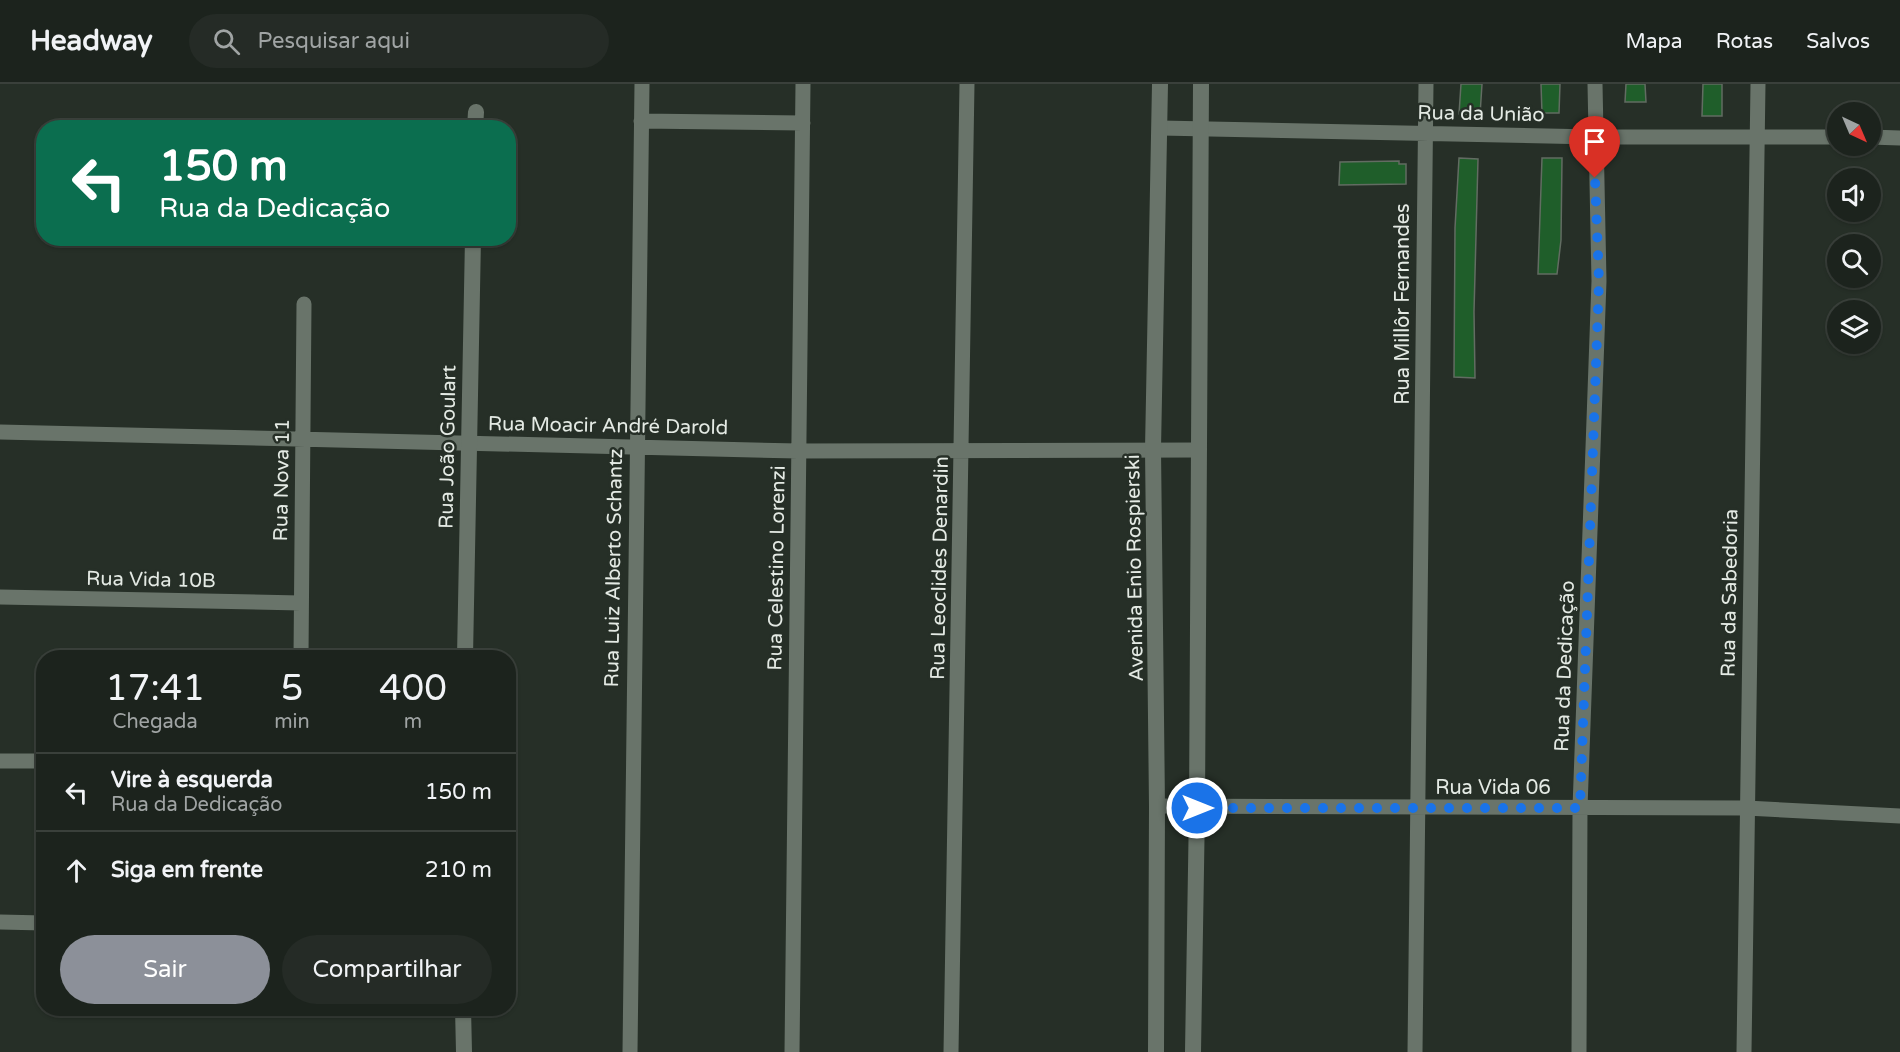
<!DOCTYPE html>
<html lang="pt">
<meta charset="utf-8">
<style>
body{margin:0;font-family:"Varela Round",sans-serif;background:#252b26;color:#f1f3f6;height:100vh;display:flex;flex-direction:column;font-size:22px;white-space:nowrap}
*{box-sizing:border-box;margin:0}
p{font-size:20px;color:#a0a4a4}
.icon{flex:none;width:33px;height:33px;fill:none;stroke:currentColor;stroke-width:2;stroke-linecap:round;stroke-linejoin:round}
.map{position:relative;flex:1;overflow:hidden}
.drawer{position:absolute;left:36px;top:566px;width:480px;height:366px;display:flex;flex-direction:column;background:#1c231d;border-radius:24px;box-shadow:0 2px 4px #0004,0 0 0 2px #3a403b}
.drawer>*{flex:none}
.top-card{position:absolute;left:36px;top:36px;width:480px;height:126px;border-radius:24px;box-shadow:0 2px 4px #0004,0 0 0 2px #3a403b;background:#0b6e4f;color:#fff;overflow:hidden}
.needle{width:39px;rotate:136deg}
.fabs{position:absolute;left:1827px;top:18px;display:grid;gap:12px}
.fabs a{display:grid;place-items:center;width:54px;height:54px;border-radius:50%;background:#1c231d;box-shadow:0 2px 4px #0004,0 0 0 2px #3a403b;font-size:30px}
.pin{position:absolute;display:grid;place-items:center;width:51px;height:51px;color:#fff;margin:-62px -26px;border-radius:50% 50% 50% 0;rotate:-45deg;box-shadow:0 0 6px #0007}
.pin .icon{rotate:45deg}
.me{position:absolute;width:66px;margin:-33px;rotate:90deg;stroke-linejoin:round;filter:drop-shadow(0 0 4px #0008)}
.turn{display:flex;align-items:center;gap:21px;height:126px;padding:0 24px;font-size:27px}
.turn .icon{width:78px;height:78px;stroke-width:2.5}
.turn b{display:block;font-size:42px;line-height:51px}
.eta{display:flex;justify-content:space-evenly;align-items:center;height:102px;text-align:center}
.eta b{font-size:36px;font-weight:600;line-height:42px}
.primary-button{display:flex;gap:12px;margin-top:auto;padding:12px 24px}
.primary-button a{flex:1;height:69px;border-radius:36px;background:#8c9099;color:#fff;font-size:24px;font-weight:600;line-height:69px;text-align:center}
.primary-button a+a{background:#252b26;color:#f1f3f6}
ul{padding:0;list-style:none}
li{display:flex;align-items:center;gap:18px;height:78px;padding:0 24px;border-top:2px solid #3a403b}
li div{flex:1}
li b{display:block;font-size:22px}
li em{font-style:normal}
header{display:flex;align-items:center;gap:36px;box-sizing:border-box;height:84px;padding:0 30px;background:#1c231d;border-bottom:2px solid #3a403b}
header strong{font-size:28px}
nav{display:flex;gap:33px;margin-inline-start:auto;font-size:21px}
.search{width:420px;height:54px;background:#252b26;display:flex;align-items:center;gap:15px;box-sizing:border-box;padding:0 21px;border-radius:33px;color:#a0a4a4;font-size:22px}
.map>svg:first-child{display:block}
.building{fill:#1f5e2a;stroke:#626c62;stroke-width:1.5}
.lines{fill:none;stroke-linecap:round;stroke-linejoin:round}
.minor{stroke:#69746a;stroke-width:15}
.tertiary{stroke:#69746a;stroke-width:16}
.route{stroke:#1a73e8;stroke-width:10;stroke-dasharray:0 18}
.labels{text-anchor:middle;stroke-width:5;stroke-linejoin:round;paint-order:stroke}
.street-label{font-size:20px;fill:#e4eae4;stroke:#262f27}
</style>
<header>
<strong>Headway</strong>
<div class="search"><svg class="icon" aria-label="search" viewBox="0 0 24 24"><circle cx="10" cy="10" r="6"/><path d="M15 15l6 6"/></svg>Pesquisar aqui</div>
<nav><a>Mapa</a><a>Rotas</a><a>Salvos</a></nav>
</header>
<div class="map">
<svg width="1900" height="968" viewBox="0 0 1900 968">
<rect width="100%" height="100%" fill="#262f27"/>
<path class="building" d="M1461,0h21l-2,31 -21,-1z
M1541,0h19l-1,29h-17z
M1626,0h19l1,18h-21z
M1703,0h19v32h-20z
M1459,74l19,1 -4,153 1,66 -21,-1 1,-149z
M1542,74h20l-1,82 -4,34h-19z
M1399,77v3h7v20l-67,1 1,-23z"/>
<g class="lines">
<path class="minor" d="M641,37l162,2
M1160,44l434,9h244
M1870,53l30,1
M0,348l798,19 401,-1
M0,513l301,6
M301,573l3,-353
M0,677h44
M1157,722l589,2 154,8
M0,838l44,1
M630,968l12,-968
M792,968l11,-968
M951,968l16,-968
M1415,968l11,-968
M1579,968l1,-244 19,-527 -4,-197
M1744,968l14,-968"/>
<path class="tertiary" d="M475,44l1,-16
M465,573l8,-419
M463,924l1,44
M1156,968l1,-246 -4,-357 7,-365
M1193,968l4,-244 4,-724"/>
</g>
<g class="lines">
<path class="route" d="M1197,724h383l19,-527 -4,-103"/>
</g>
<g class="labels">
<g class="street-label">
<text transform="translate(1481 29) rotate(1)" y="7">Rua da União</text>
<text transform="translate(1402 220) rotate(-90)" y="7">Rua Millôr Fernandes</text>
<text transform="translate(608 341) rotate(1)" y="7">Rua Moacir André Darold</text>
<text transform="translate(447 363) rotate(-89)" y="7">Rua João Goulart</text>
<text transform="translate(281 396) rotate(-89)" y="7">Rua Nova 11</text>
<text transform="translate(613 484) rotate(-89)" y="7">Rua Luiz Alberto Schantz</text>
<text transform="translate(776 484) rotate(-89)" y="7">Rua Celestino Lorenzi</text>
<text transform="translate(939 484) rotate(-89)" y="7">Rua Leoclides Denardin</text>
<text transform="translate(1134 484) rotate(-91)" y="7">Avenida Enio Rospierski</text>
<text transform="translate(151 495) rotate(1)" y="7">Rua Vida 10B</text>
<text transform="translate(1729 509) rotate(-89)" y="7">Rua da Sabedoria</text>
<text transform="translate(1564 582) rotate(-88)" y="7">Rua da Dedicação</text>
<text x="1493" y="710">Rua Vida 06</text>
</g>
</g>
</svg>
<div class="fabs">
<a><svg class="needle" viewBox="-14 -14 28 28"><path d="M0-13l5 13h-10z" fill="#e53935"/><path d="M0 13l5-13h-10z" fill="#a0a4a4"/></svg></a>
<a><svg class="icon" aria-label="sound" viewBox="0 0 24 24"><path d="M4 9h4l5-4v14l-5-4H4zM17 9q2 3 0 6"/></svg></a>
<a><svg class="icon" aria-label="search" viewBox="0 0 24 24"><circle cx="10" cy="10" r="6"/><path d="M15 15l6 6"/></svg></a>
<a><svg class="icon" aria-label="layers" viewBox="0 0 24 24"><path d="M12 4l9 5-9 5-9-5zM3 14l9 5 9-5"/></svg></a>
</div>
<div class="pin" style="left:1595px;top:94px;background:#d93025"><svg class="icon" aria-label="arrive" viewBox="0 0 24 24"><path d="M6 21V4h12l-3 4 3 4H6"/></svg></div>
<svg class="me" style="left:1197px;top:724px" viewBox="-20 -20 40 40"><circle r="17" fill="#1a73e8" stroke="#fff" stroke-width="3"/><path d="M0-11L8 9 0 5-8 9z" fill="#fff"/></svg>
<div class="top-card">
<div class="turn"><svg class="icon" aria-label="left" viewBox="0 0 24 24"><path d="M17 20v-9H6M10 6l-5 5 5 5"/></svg><div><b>150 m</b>Rua da Dedicação</div></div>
</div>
<section class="drawer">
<div class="eta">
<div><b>17:41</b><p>Chegada</p></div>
<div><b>5</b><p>min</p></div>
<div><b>400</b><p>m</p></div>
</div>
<ul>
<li><svg class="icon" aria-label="left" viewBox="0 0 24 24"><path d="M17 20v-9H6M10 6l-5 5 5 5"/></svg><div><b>Vire à esquerda</b><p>Rua da Dedicação</p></div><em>150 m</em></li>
<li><svg class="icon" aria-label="ahead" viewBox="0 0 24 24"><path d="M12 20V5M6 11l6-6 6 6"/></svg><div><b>Siga em frente</b></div><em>210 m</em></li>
</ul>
<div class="primary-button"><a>Sair</a><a>Compartilhar</a></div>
</section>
</div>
